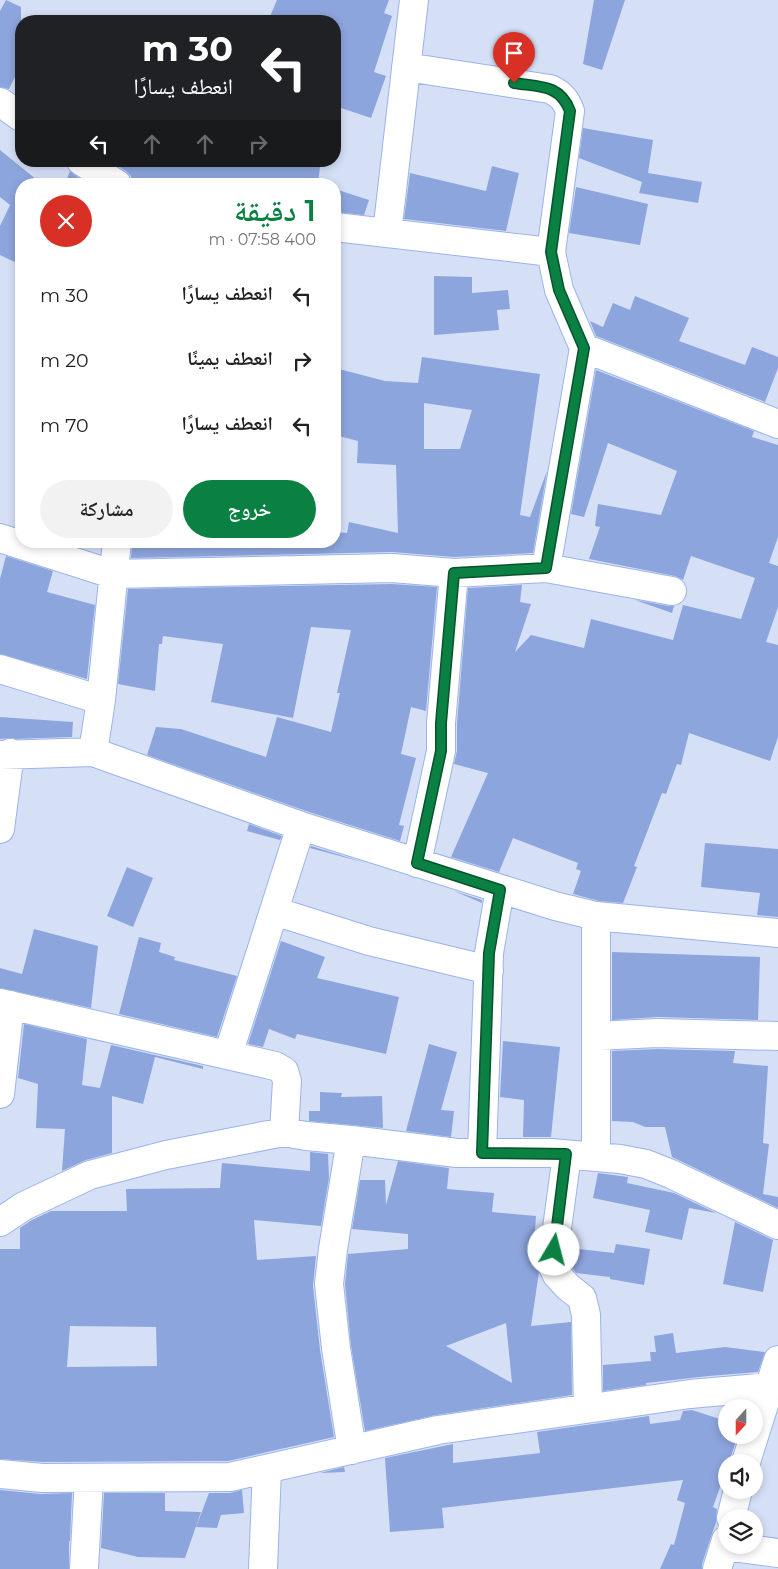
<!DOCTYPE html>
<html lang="ar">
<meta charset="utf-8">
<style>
body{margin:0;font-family:Montserrat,"Noto Naskh Arabic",sans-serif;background:#f2f2f2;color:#222;direction:rtl;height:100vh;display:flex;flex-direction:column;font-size:19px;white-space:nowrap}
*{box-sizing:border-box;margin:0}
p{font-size:16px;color:#767676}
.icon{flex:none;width:28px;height:28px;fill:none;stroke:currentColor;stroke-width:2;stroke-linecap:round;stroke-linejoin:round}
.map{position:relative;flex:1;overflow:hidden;direction:ltr}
.side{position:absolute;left:15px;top:178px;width:326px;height:370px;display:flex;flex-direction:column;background:#fff;border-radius:20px;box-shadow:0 2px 8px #0003;direction:rtl}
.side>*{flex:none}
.top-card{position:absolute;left:15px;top:15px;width:326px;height:152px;border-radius:20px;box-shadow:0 2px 8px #0003;direction:rtl;background:#202124;color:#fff;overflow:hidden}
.needle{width:32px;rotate:201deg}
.fabs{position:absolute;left:718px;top:1399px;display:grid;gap:10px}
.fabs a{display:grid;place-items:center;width:45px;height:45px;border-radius:50%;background:#fff;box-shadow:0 2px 8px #0003;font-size:25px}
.pin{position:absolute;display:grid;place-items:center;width:42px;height:42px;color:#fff;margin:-51px -21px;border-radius:50% 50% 50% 0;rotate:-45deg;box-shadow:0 0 5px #0007}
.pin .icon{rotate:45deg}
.me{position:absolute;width:55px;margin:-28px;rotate:8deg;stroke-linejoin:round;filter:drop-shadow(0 0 4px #0008)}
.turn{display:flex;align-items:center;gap:18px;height:105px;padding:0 25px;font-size:22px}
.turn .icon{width:65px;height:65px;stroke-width:2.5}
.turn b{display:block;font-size:35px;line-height:42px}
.lanes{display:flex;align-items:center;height:48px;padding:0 25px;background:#0003;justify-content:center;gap:25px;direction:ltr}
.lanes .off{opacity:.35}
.round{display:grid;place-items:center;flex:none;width:52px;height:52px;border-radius:26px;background:#f2f2f2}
.overview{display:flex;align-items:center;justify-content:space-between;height:85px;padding:0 25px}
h1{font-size:30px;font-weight:600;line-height:38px;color:#0b8043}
.action{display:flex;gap:10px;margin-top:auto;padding:10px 25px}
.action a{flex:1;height:58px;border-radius:30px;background:#0b8043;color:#fff;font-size:20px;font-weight:600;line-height:58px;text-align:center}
.action a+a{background:#f2f2f2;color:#222}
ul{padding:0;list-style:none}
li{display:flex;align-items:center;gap:15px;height:65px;padding:0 25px}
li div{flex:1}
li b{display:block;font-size:19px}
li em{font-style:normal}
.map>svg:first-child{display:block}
.building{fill:#8da5dd;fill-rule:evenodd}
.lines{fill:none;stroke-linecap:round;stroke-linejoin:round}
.minor-casing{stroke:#9bb3ec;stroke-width:30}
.minor{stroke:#fff;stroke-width:28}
.route-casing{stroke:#07532c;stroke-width:12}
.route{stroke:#0b8043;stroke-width:9}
</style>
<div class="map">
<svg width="778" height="1569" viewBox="0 0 778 1569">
<rect width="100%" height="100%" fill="#d5e0f7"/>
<path class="building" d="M6,0l15,7v58l-12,24 -9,-2v-76z
M277,0h112l-5,13 8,3 -18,56 12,4 -15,42 -36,-12v-85h-67z
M594,0h31l-23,70 -19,-6z
M583,128l70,12 -5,33 54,9 -4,21 -59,-10 3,-11 -63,-24z
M0,150l42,34h-21v81l-21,-10v-29l10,-21 -10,-8z
M110,161h176l34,6 -2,17h-186l-1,-8 -5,-5z
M492,166l27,7 -13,58 -102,-12 6,-46 76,18z
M70,171l3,3 15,10h-23z
M576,187l72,17 -8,41 -71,-12z
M335,189l34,11 -5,15 -29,-3z
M434,276l38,1v16l36,-3 2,19 -13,1 2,20 -65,5z
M635,296l54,22 -10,23 66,24 7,-18 26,10v11l-13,34 -169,-66 -6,-15 13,6 10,-24 17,7z
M422,357l118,17 -20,141 10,2 17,-46 -14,82 -79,4 -62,-5 -261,6 1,-14 17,3 1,-6h185v-9l12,1 2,-11 49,11 -2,-68 -39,-2 1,-22 -23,-6v-67l50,13 33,2zM424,403l48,7 -12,39h-36z
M596,370l158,61 -2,6 26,8v92l-9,26 9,3v41l-12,35 12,3v92l-8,24 -81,-28 -8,32 -4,-1 -11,30 -4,-1 -28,73 3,1 -14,36 -24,-2 -26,-7 8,-23 -5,-2 2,-6 -65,-25 -14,34 -48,-15 37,-84 -34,-9 3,-13v-27l11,-136 54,-3 -2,17 11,2 -16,48 16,-17 53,13 7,-29 82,21 10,-35 58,14 14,-41 -64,-22 -8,24 -8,-4 -86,-17 11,-32 -5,-1 3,-22 63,11 16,-44 -69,-28 -24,74 -13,-3z
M6,556l47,15 -6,21 48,13 -8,74 -87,-25v-75z
M392,584l45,3 -11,124 -15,-4 -10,47 15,4 -17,67 5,1 -4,15 -94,-30 -159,-56 9,-28 25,2 85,28 11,-40 54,15 9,-39h-3l14,-63 -40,-3 -18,91 -82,-16 12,-58 -60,-8 -1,8h-3l-4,47 -37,-7 10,-95z
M635,600l34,6h5l-2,7z
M0,717l73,5 -1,15 -57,2 -3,-1 -12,1z
M249,824l33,12 -2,4 -33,-9z
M705,843l73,6v68l-21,-2 3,-22 -59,-6z
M311,846l55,17 -56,-15z
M127,867l26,11 -20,49 -26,-11z
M454,891l28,9v3z
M34,929l64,17 -7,62 -91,-20v-20l22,6z
M139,937l22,6 -2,9 16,5 -1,3 63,16 -20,61 -98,-23z
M281,941l44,16 -8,21 82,19 -13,57 -89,-20 -2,5 -26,-10 -6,18 -15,-3z
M612,952l148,5 -2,63 -101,-3 -45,3z
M24,1024l63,15 -5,46 18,3 11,-43 92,21v3l-48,-12 -12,47 -31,-8v57l-26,7 -24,11 3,-42 -29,-1 2,-44 -20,-6z
M503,1041l57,6 -9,90h-28l1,-37 -24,-3z
M429,1044l28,8 -16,58 13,1 -3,26 -45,-6z
M657,1049l78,2 -2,12 35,3 -5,77 6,1 -6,50 15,3v11l-106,-51 -7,-30h-20l-12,-5 -21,-1v-70z
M320,1092l22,1 -1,4 41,-1 1,32 -74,-7v-10h11z
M310,1152l18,2 1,24 -8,48 -67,-6 3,40 59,-4 -3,30 7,64 14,87 -106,24 -185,1 -43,-3v-210h20v-21l12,-8 19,-9h76l-1,-22 94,-1 2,-25 88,8zM70,1326l86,1 1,39 -90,1z
M398,1161l51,7 -2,21 47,4 -2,19 44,4 -2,28h5l-2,22 2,6 -8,54 40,-4 1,73 -136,20 -71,16 -14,-85 -6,-62 3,-30 60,-5v-15l-56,-5 8,-49h25l1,25zM506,1323l6,60 -66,-37z
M598,1173l30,4 -1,6 47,10 42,20 -27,-5 -7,32 -37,-8 5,-22 -57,-12z
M735,1222l38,18 -10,52 -40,-8z
M616,1244l34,5 -6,36 -34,-6v-2l-34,-4 -7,-9 1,-16 44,5z
M673,1333l3,20 49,-6 40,5 -7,20 -49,4 -63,7v2l-43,6v-26l48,-4 -1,-9h6l-2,-16z
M692,1410l34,11v14h12l-9,27h-3v8l-13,37 4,2 -1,13 -14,42v5h-42l11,-25 3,1 11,-42 -8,-3 6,-20 -241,28 2,20 -54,4 -5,-74 68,-14v19l87,-10 -3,-21 112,-16 1,8 30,-4 3,-9z
M344,1467l1,5 -25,1z
M0,1490l41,4 31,-1 -2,48h-1v28h-69z
M242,1490l2,23 -23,2 -4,13 -21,-1 13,-34h21z
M104,1493h61v18l36,1 -16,46 -47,-1 -37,-9z"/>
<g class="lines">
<defs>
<path id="minor" d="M406,67l144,22c11,5 16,11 20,22l-19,141 8,38 25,58 -38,220
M0,102l21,15
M81,161l36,23
M335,227l216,25
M387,233l27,-233
M584,348l194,76
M0,538l112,36 280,-6 62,5 92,-5 126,23
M0,669l101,31
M93,752l8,-52 16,-159
M0,755l93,-3 208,74 254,80 41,10 182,17
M0,829l10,-76
M417,863l24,-112v-28l13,-150
M274,911l95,30 120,29
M0,1003l275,63 9,5 3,10 -3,51
M596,1036l61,-3 121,3
M228,1055l73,-229
M0,1094l10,-89
M351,1140l-18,109 -4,35 7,64 16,102
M482,1153l7,-200 11,-64
M567,1155l-13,95 -1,17 4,8 11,12 14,11 4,17 2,93
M596,1157v-241
M0,1222l24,-16 66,-31 76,-20 118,-23 22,4 45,4 106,13h94l69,6 26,5 25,10 107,51
M746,1462l32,-102
M0,1474l42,4 188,-1 208,-47 252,-36 80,-7
M731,1518l7,-28
M725,1546l53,7
M84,1569l5,-91
M263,1569l4,-100
M717,1569l9,-29"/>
</defs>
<use href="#minor" class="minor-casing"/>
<use href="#minor" class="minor"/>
</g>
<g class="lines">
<defs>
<path id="route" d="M514,83c25,4 46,1 56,28l-19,141 8,38 25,58 -38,220 -92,5 -13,150v28l-24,112 83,27 -11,63 -7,200 84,1 -12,96"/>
</defs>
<use href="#route" class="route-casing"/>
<use href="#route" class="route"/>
</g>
</svg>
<div class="fabs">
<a><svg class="needle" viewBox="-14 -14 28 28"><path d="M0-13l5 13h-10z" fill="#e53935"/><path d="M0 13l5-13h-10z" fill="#767676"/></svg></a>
<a><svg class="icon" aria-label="sound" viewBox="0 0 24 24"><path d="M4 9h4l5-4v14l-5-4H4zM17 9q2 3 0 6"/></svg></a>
<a><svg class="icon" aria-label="layers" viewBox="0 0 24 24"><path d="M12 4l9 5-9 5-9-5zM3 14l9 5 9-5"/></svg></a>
</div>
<div class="pin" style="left:514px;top:83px;background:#d93025"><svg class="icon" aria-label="arrive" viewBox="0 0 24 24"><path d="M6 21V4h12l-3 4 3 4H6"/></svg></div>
<svg class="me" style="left:554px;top:1250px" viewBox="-20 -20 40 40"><circle r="19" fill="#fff"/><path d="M0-13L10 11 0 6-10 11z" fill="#0b8043"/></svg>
<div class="top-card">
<div class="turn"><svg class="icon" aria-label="left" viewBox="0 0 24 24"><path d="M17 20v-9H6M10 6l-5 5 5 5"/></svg><div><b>30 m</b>انعطف يسارًا</div></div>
<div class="lanes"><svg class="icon" aria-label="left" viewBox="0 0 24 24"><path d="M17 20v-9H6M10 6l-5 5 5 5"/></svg><svg class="icon off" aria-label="ahead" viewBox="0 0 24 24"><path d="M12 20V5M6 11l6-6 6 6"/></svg><svg class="icon off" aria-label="ahead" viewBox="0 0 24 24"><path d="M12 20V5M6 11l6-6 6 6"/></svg><svg class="icon off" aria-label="right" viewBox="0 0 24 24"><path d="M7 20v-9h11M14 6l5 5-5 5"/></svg></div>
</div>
<section class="side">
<div class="overview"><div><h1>1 دقيقة</h1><p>400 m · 07:58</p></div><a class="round" style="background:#d93025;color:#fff"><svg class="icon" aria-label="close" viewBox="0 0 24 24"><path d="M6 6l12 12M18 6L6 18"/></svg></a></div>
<ul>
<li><svg class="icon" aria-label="left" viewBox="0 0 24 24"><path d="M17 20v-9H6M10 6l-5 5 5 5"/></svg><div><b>انعطف يسارًا</b></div><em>30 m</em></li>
<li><svg class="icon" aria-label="right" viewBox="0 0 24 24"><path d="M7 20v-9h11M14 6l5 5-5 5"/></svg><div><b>انعطف يمينًا</b></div><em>20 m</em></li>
<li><svg class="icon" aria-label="left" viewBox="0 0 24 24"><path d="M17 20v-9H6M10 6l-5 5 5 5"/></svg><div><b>انعطف يسارًا</b></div><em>70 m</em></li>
</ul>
<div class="action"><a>خروج</a><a>مشاركة</a></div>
</section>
</div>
